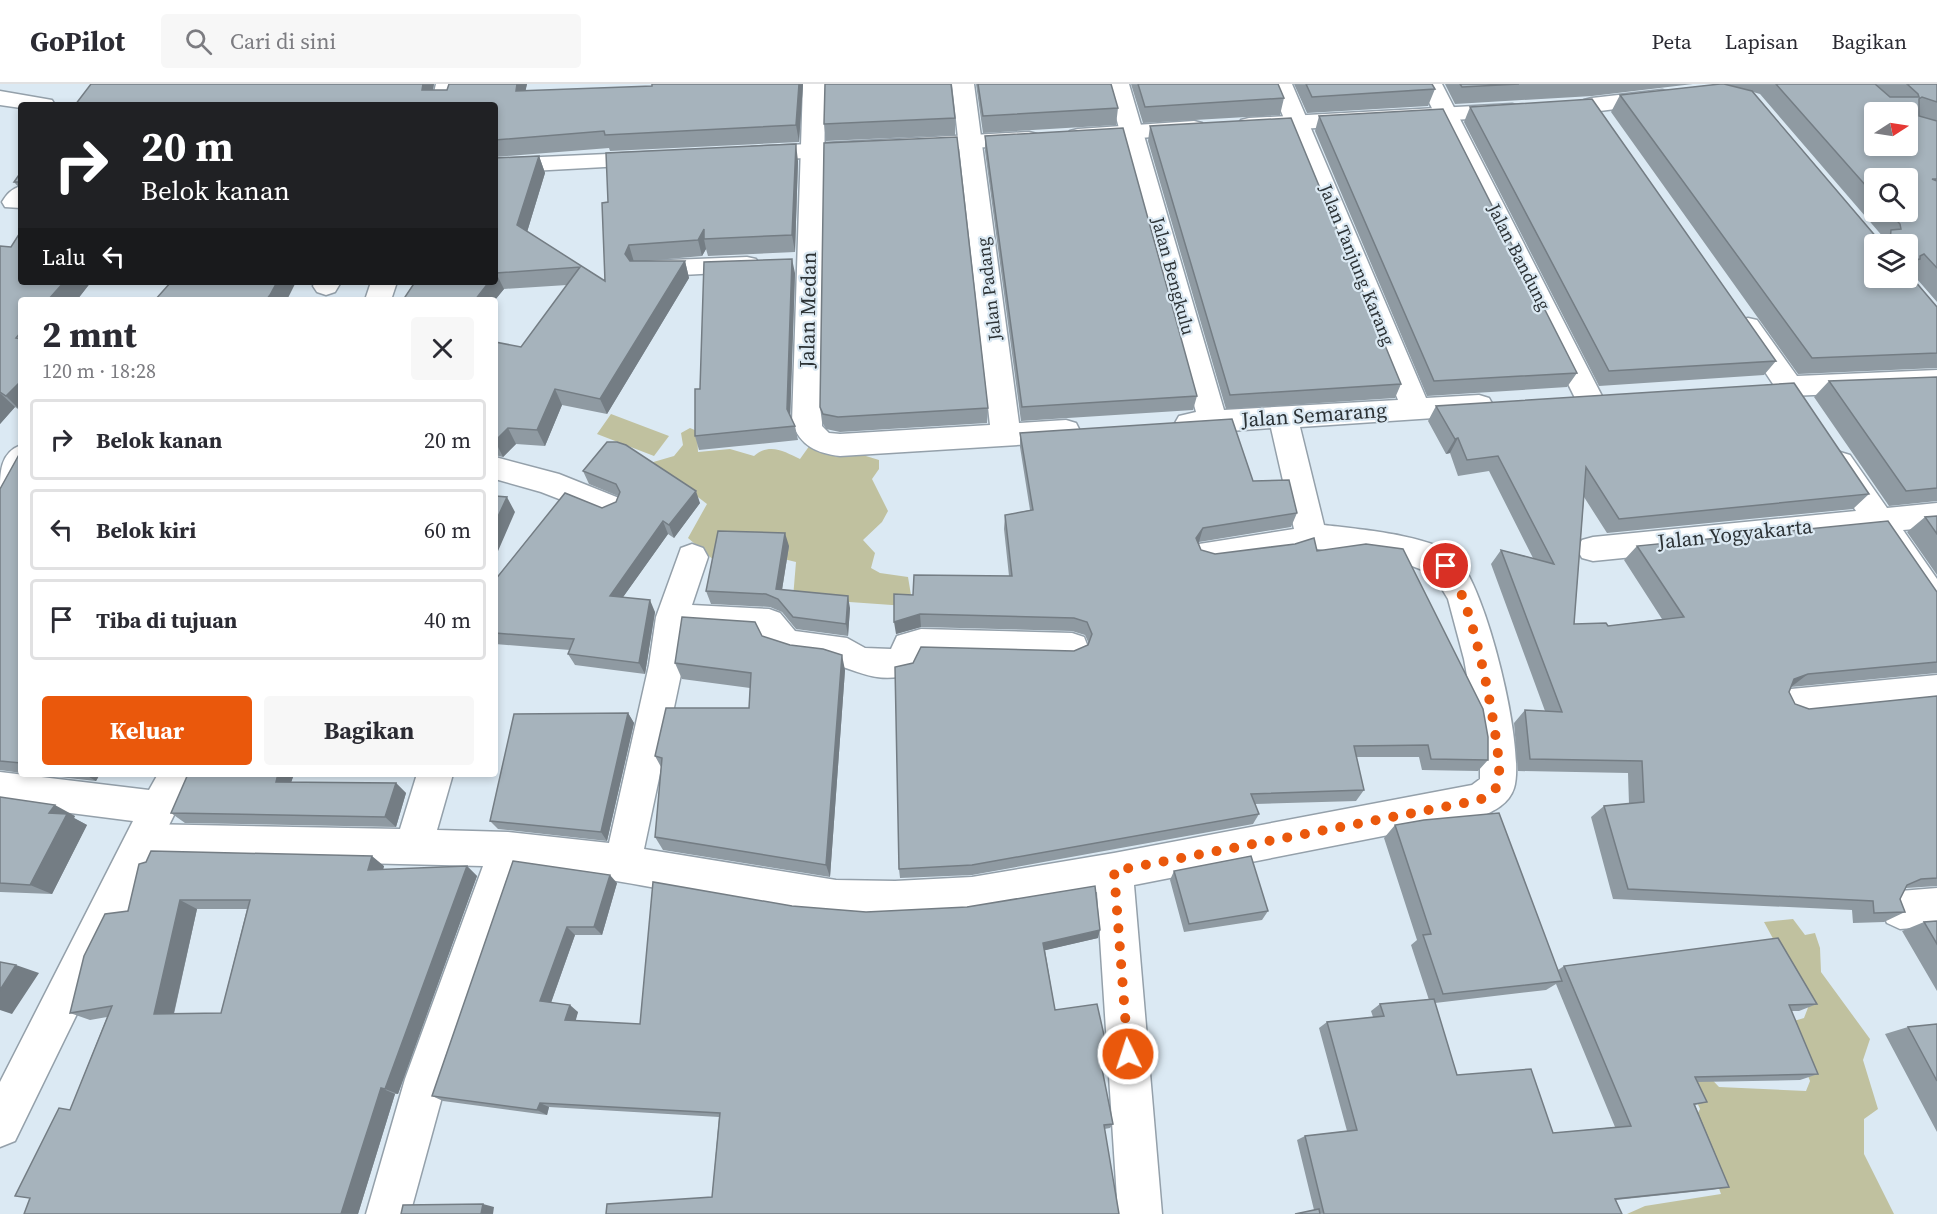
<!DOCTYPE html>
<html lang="id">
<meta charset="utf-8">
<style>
body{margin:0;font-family:"Source Serif 4",serif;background:#f7f7f7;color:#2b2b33;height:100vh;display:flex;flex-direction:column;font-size:22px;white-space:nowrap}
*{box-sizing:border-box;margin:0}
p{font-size:20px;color:#7c7c81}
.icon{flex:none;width:33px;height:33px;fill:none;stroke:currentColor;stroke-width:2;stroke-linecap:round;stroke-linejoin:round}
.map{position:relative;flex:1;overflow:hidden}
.side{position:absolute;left:18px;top:213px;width:480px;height:480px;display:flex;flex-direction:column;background:#fff;border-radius:6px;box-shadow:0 3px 9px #0003}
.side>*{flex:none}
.guide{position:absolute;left:18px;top:18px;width:480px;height:183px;border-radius:6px;box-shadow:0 3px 9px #0003;background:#202124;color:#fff;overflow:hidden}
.needle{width:39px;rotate:78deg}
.fabs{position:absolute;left:1864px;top:18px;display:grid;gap:12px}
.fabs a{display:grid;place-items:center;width:54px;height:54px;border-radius:6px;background:#fff;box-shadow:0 3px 9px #0003;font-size:30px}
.pin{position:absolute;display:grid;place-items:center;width:51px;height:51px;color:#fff;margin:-26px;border:3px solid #fff;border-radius:50%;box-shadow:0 2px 6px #0007}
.me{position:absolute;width:66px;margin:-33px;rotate:356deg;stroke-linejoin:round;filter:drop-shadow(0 0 4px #0008)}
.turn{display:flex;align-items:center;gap:21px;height:126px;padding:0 24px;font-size:27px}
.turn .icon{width:78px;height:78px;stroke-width:2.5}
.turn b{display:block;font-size:42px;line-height:51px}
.then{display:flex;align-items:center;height:57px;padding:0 24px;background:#0003;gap:12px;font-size:22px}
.round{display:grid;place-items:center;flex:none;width:63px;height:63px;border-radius:6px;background:#f7f7f7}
.headline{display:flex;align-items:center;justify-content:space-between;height:102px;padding:0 24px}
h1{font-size:36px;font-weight:700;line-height:45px}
.action{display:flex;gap:12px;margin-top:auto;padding:12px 24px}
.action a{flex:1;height:69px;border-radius:6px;background:#ea580c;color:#fff;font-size:24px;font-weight:700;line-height:69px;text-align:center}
.action a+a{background:#f7f7f7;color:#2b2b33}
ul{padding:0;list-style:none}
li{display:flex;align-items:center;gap:18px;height:81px;margin:0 12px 9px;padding:0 12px;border:3px solid #e1e1e2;border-radius:6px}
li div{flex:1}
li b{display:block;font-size:22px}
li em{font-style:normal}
header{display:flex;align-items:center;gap:36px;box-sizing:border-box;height:84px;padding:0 30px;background:#fff;border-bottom:2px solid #e1e1e2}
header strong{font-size:28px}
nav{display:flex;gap:33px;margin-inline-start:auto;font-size:21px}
.search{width:420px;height:54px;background:#f7f7f7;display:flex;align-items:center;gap:15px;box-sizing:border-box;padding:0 21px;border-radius:6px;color:#7c7c81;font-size:22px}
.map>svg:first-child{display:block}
.green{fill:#c0c19f}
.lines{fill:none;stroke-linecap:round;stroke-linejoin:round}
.street-casing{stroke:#94a0aa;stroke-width:3}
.secondary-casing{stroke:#94a0aa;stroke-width:3}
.street{fill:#fff;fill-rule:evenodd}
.secondary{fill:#fff;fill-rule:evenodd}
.wall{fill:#8f9aa2;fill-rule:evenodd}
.shaded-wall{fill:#747d84}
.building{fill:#a6b3bc;stroke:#747d84;stroke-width:1.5;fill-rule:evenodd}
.route{stroke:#ea580c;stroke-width:10;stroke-dasharray:0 18}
.labels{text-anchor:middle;stroke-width:4.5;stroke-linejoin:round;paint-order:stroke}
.far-street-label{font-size:18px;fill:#2c3235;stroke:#dbe9f3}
.street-label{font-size:21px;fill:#2c3235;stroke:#dbe9f3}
</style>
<header>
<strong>GoPilot</strong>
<div class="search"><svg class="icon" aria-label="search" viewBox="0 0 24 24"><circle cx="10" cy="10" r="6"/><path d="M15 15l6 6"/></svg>Cari di sini</div>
<nav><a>Peta</a><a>Lapisan</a><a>Bagikan</a></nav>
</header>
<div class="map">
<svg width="1937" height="1130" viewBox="0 0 1937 1130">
<rect width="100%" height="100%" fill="#dbe9f3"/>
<path class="green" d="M611,330l58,22 -15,20 -57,-22z
M690,344l7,3 1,21 32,-3 24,7c16,-14 31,-4 46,3l10,-14 27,12 6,-8 36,11v9l-7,10 16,32 -6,11 -19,18 12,13 -4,15 9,5 28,4 3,18 -5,11 -113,-8 3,-36 -33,-8 -40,14 -35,-30 19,-34 -26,-20 -38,-19 31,-9 9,-11 -2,-12z
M1793,835l12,16 10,-2 5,15 1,24 49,67 -7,21 15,49 -14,10v35l30,60h-267l18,-8 76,-12 -27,-74 6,-11 -14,-31 18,-7 15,16 87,4 4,-10 -23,-58 17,-5 5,-13 -45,-83z"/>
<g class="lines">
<defs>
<path id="street" d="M803,0h22l-3,342 7,7 11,1 150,-9 -38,-341h22l45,339 47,-3 10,3 4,8 -4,8 -10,3 -226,14c-24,-3 -39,-10 -48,-33z
M1107,0h22l95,326 174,-10 -128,-316h22l134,314 53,-3 10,3 4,7 -4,7 -10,3 -179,12 24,98c32,4 109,10 132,32 30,28 70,193 58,231 -5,16 -20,23 -34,29l-346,68 28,329h-44l-21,-322c-87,15 -174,32 -262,24 -106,-9 -209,-39 -315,-48l-73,211 -37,135h-44l39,-135 78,-213 -339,-8 -13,-5 -5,-12 5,-12 13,-5 256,5 17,-55h36l-16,56 71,2 101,11 40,-178 7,-48 25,-69 11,-4 11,4 5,9 -16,48 77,4 11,4 15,18 52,7 18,10 26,1 6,-13 24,-7 151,4 12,4 4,10 -4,10 -12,4 -151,-4 -8,16c-30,11 -49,1 -76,-8 -13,-5 -29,-3 -42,-6 -9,-2 -18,-6 -27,-9l-7,-14 -74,-5 -4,34 -39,184 192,31 59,1 77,-4 142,-24 358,-68 8,-6v-31l-16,-89 -16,-60 -15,-25 -34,-13 -88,-13 -22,7 -79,10 -11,-3 -5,-9 5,-9 95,-15 -23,-101 -82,6 -10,-4 -4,-7 4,-7 17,-4z
M1420,0h22l161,314 -4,7 -10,3 -10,-3 -4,-7z
M1662,6l8,2 3,5 -3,5 -78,10 -8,-2 -3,-5 3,-5 8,-2z
M0,7l52,9 3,5h-34v3l-21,-3z
M21,102v22l-16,-1 -3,-5c5,-8 9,-13 19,-16z
M747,173l9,2 4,6 -4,6 -111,6 -9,-2 -4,-6 4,-6 9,-2z
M315,198h26l-6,10 -9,3 -9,-3 -4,-6z
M21,361c0,22 3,41 -21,48 0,-21 0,-40 21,-48z
M1840,368l10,3 37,53 50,-5v24l-34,3 34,49v39l-11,-4 -55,-81 -278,28 -11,-3 -5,-9 5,-9 11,-3 263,-26 -31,-48 5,-8z
M495,373l64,17 60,24 4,8 -4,8 -11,4 -67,-26 -46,-13z
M1937,591v30l-146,14 -12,-4 -5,-11 5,-11 12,-4z
M1937,804v38l-37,3 -13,-6 -6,-13 6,-13 13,-6z"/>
<path id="secondary" d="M436,0h22l-5,21h-22z
M1512,20l8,2 3,5 -3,5 -271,16 -8,-2 -3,-5 3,-5 8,-2z
M1194,37l8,2 3,5 -3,5 -124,10 -8,-2 -4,-5 4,-5 8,-2z
M1029,48l8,2 4,5 -4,5 -285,17 -8,-2 -4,-5 4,-5 8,-2z
M652,68l8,2 4,5 -4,5 -165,9v-14z
M371,198h26l-6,18h-26z
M1748,234l9,2 40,56 140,-6v20l-148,6 -10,-3 -44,-66 4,-7z
M0,688l149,18 9,-16h36l-179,367 -15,6v-65l133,-261 -133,-17z"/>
</defs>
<use href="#street" class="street-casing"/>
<use href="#secondary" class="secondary-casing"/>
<use href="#street" class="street"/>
<use href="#secondary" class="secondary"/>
</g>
<path class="wall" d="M91,0h343l-1,6h14l2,-6h78l-2,7 278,-7 -4,58 -189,9 -1,-3 -114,9v-52z
M976,0h135l7,24 -2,17 -133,8z
M1131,0h147l6,14 -4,17 -137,8z
M1294,0h138l3,5 -7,17 -121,7z
M1445,0h248l-101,12 -137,8z
M1720,0h217v218l-27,-31 -2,2 29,34v61l-139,6 -187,-262 9,-17zM1753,8l7,2 124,144 -1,2 -5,-1zM1875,94l33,34h-33zM1908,160v34h-33z
M1470,23l306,254 -12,14 -165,11 -135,-264z
M1319,32l258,257 -10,14 -140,9 -112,-265z
M955,34v17l-129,6 -2,-17z
M1150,42l251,258 -6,14 -169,11 -78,-268z
M985,52l212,260 -4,14 -172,11 -36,-270z
M539,72l6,17 -18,59 78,49 3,-79 190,-41 -3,91 -87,4 -2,-7 -4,7 -57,5h40l4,17 -82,136 -45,-9 -17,41 -29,-2 -13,13 -8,-2v-113l26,5 46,-62 -63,4 -9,11v-142z
M21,88v18l-7,-8z
M0,162l11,1 10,35h70l-14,18h-56v111l-6,-4 -15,17z
M795,189l-5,142 5,11 3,14 -99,10 -4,-14 5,-47z
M1937,293v124l-48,5 -75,-109 15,-16z
M1436,322l433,88 -16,15 -246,24 -23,-36 -10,127 34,2 54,-7 -38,-59 13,-14 300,46v81l-146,14 -2,5 6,12 14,5 128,-13v190l-31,2 -6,11 5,13 -21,10 -31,1 -1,-13 -239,-11 -22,-82 13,-11 25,-2 -1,-31 -110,-2 -4,-48 11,-13 20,1 -54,-147 10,-14 32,8 -44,-87 -31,5 -8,-23 -4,1 -18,-33z
M820,323l168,1 -1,15 -147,9 -14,-3 -4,-7z
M1020,349l233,48 44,32 -6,14 -92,15 -1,1 3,7 14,4 102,-3 171,209 -10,11 -56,-1 -3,-13h-63l8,33 -8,11 -101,3 4,10 -6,10 -281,51 -72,3 -1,-9 175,-218 14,-6 1,-1 -4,-9 -13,-4 -151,-4 -25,7 17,-39 96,-19 -5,-47 1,-14 25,-5 -10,-63z
M21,367v322l-21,-3v-281z
M583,387l117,32 -26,35 -6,-4 -45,63 32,15 -10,62 -70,-9 -7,-11 2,-4 -75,-6v-64l107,-72 14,-6 2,-6 -29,-12z
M1937,432v59l-30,-43 18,-15z
M789,462l-7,44 68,18 -2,28 -52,-7 -14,-17 -12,-5 -59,-3 -5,-13z
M762,552l83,34 -15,207 -167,-27 -8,-13 6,-70 -6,-11 94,-48 1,-20 -68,-9 -7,-16z
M628,629l6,10 -27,118 -109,-12 -8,-8z
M31,690h69l-4,7z
M188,690h106l-3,8 105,1 10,10 -10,34 -211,-4 -14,-10z
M0,713l75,19 -1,2 13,7 -35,69 -52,-2z
M1395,741l163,145 6,-4 253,38 -18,7h-8l27,63 -18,6 -103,2 10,20 -12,3 34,82 -18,3 -95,10 6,14h-327l19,-4 -17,-70 8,-4 42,-5 -28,-103 8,-6 46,-5 -2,-6 9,-7 49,-4 -18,-55 6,-5 -33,-102zM1556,900l59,143 -62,6 -96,-58 -22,-72 111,-13z
M513,777l104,22 -15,52h-27l-24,68 27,9 -3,9 65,3 152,-118 306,32 -53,12 10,60 53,43 -3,6 -5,1 13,64 -3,4 -398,69 7,-80 -170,-10 -2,8 -104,-14 -11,-5z
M139,780l245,2 -1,4 84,-4 10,10 -79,218h-3l-37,120h-334l46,-104 37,-93 -17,3 -20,-7 58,-102zM197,825h50l-26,104 -47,1z
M1174,787l94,40 -6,9 -78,12 -14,-52z
M1937,837v70l-35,-60 22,-9z
M1937,940v108l-52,-98 23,-7z"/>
<path class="shaded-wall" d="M423,0h11l-4,21 -8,-15z
M517,0h10l-5,24 -6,-17z
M799,0h4l-4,58 -3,-17z
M796,60l2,17 -3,91 -3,-17z
M539,72l6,17 -21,69 -7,-17z
M704,145v10l2,10 -4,7 -4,-16z
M629,161l5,17 -4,8 -5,-16z
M792,175l3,14 -5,150 -3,-14z
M685,177l4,17 -82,136 -7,-15z
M496,189l8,16 -9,11h-20l14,-18h6v-7z
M64,198h27l-14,18h-29z
M277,198h19l-9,18h-21z
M21,297v30l-15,-15z
M555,305l7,16 -17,41 -8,-16z
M0,309l15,14 -15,17z
M508,344l8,16 -13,13 -8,-16z
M1458,354l-8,15 -4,1 9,-15z
M696,407l4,12 -26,35 -5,-13z
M507,413l8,15 -20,46v-35z
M663,437l5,13 -52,73 -6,-11z
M1203,444l-4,14 -7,10 4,-14z
M785,449l4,13 -9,56 -4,-13z
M848,512l2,12 -2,28 -2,-12z
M650,516l5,12 -10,62 -6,-11z
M920,530l1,13 -25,7 -2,-12z
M842,571l3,15 -15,207 -4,-12z
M1808,590l-17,13 3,-8z
M628,629l6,10 -27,118 -6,-9z
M84,690h16l-4,7z
M278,690h16l-6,18 -12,-10z
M396,699l10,10 -10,34 -11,-10z
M55,721l20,11 -1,2 13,7 -35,69 -22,-9 19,-72z
M372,772l12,10 -4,14 -12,-10z
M467,782l10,10 -79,218 -13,-5z
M610,791l7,8 -15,52 -8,-8z
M180,816l17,9 -25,112 -18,-7z
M567,843l8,8 -26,73 -9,-7z
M1100,846l-2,8 -56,13 1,-8z
M16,881l23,8 -27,41 -12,-4v-20z
M570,921l8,7 -4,15 -9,-7z
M381,1004l14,6 -37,120h-17z
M540,1019l9,4 -2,8 -10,-5z
M483,1120l11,3 -1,7h-12z"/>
<path class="building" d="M91,0h332l-1,6h25l2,-6h68l-1,7 136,-5v-2h147l-3,41 -191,10 -1,-4 -109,9v-35h-420z
M825,0h126l4,34 -131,6z
M978,0h133l7,24 -135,8z
M1138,0h140l6,14 -139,9z
M1306,0h126l3,5 -123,8z
M1460,0h59l-57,3z
M1720,0h4l28,7 126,148 12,2 1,-11 10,-1 -1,-5 -11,-12h19v-34h-33v18l-99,-112h99l15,13h29l-1,-3 -11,-10h30v18l-15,-5 -3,2v17l18,5v58h-5l5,2v87l-13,-14 -4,2v3l-12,2v-17h-33v34h33v-5l29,34v46l-125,5 -192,-263zM1875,28h33v34h-33z
M1592,15l184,262 -167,10 -139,-264z
M1443,25l134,264 -143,8 -115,-265z
M1291,34l110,266 -171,11 -80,-269z
M1123,44l74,268 -175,11 -37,-271z
M957,53l31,271 -150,9 -15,-3 -3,-7 4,-264z
M796,60l-4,91 -88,4v-10l-6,11 -69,5 -4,9 5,7h55l-85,138 -45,-10 -18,41 -29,-2 -13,13v-99l26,5 59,-80 -84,6 -1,2v-117l44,-2 -22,69 88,56 -3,-78 6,-1 -2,-49z
M21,88v10h-7z
M21,147v51h43l-16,18h-27v32l-5,6 5,1v42l-15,15 -6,-4v-146l11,1z
M792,175l-5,150 8,17 -100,10v-47h5l4,-127z
M171,198h106l-7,13 -4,5h-111z
M415,198h74l-14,18h-72z
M1937,293v111l-31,3 -77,-110z
M1794,299l75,111 -250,25 -33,-52 -12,157 32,-1 2,3 76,-9 -47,-71 251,-25 49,71v70l-129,12 -14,5 -5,13 6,12 14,5 128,-13v182l-16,1 -14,6 -7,14 5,13 -31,1 -1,-12 -245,-12 -24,-83 40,-4 -2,-41 -112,-2 -5,-49 37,2 -61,-162 53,14 -56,-108 -31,4 -9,-22 -3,1 -19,-33z
M1232,335l21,62 36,-1 8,33 -94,15 -7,10 5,12 14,4 80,-10 19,-6 3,13 49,-7 37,5 80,160 5,28v23l-57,-1 -3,-14 -74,1 10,44 -113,4 8,20 -287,51 -73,4 -4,-202 18,-4 8,-16 153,4 14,-6 4,-11 -5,-12 -13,-4 -154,-4 -26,8v-28l19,1 1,-20 98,1 -7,-61 28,-5 -13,-77z
M607,358h10l9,3 70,46 -27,34 -6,-4 -53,75 40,4 -11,63 -71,-9 6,-15 -79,-6v-53l70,-87 37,15 14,-6 4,-10 -4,-8 -33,-13z
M21,367v312l-21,-2v-272z
M495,412l12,1 -12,26z
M1937,432v18l-12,-17z
M718,447l67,2 -9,56 72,7 -2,28 -53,-7 -15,-18 -12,-5 -60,-3z
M682,533l73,5 7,14 28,9 33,4 19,6 -16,210 -171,-28 7,-79 -7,-2 11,-48h83l2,-35 -76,-10z
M628,629l-27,119 -111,-11 24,-107z
M188,690h90l-2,8 120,1 -11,34 -214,-4z
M0,713l55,8 -6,8 18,1 -37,71 -30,-2z
M1499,729l63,168 -119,13 -20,-59 8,-1 -36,-109 29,-5z
M151,767l221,5 -4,14 99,-4 -82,223 -4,-1 -40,126h-317l6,-16 -15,-2 44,-88 11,2 42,-104 -42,7 14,-57 21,-42 23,-3 11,-47 7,-2zM180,816h70l-29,113 -67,1z
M1251,772l17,55 -79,13 -15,-53z
M513,777l97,14 -16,52h-27l-27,74 30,4 -5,15 75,4 13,-142 139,24 74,6 101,-5 128,-21 5,44 -57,13 12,67 42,-6 11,49 -9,1 14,70 -9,1 15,89h-513l1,-10 105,-7 8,-84 -180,-10 -3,7 -105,-14z
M1937,837v23l-13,-22z
M1778,854l39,66 -28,1 29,69 -123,3 12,25 -13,2 35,83 -114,12 7,15h-298l-19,-78 52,-6 -30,-108 57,-6 -4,-12 54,-5 23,76 74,-6 22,64 78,-7 -67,-160z
M0,878l16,3 -16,25z
M1937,940v57l-29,-54z
M483,1120l-2,10h-80l2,-9z
M1319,1125l1,5h-25z"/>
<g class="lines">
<path class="route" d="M1128,970l-14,-183 366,-71 16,-12c1,-7 4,-15 3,-23 -3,-41 -27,-171 -53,-199"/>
</g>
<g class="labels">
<g class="far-street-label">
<text transform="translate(1519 173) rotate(63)" y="6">Jalan Bandung</text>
<text transform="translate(1357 181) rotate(68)" y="6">Jalan Tanjung Karang</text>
<text transform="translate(1173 192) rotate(75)" y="6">Jalan Bengkulu</text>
<text transform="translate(989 205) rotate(-97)" y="6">Jalan Padang</text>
</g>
<g class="street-label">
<text transform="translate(808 226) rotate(-89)" y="7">Jalan Medan</text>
<text transform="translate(1314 331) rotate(-4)" y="7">Jalan Semarang</text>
<text transform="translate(1735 450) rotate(-6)" y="7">Jalan Yogyakarta</text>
</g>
</g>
</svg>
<div class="fabs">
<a><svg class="needle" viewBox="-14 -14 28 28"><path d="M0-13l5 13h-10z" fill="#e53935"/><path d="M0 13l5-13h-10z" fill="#7c7c81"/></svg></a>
<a><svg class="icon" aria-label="search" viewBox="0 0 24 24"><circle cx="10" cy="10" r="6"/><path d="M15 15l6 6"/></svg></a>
<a><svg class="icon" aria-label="layers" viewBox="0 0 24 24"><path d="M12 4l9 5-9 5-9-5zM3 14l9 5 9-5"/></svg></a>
</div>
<div class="pin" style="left:1446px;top:482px;background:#d93025"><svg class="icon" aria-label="arrive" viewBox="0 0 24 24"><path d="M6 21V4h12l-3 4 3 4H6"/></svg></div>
<svg class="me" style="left:1128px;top:970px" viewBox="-20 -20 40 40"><circle r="17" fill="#ea580c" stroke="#fff" stroke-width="3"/><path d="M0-11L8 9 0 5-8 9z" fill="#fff"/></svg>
<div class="guide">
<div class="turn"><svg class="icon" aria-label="right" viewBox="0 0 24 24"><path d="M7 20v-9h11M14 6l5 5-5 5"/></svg><div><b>20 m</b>Belok kanan</div></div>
<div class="then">Lalu<svg class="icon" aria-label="left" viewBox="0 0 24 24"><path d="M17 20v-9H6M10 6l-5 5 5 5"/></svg></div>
</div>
<section class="side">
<div class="headline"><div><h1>2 mnt</h1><p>120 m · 18:28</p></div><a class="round"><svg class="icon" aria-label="close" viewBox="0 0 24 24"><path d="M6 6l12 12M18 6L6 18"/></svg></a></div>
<ul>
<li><svg class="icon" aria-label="right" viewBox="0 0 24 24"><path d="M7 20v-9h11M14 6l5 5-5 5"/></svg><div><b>Belok kanan</b></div><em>20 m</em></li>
<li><svg class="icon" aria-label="left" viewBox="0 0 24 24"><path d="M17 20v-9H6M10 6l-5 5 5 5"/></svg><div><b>Belok kiri</b></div><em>60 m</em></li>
<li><svg class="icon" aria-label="arrive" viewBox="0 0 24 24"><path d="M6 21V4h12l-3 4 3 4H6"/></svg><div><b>Tiba di tujuan</b></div><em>40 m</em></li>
</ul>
<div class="action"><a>Keluar</a><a>Bagikan</a></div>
</section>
</div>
